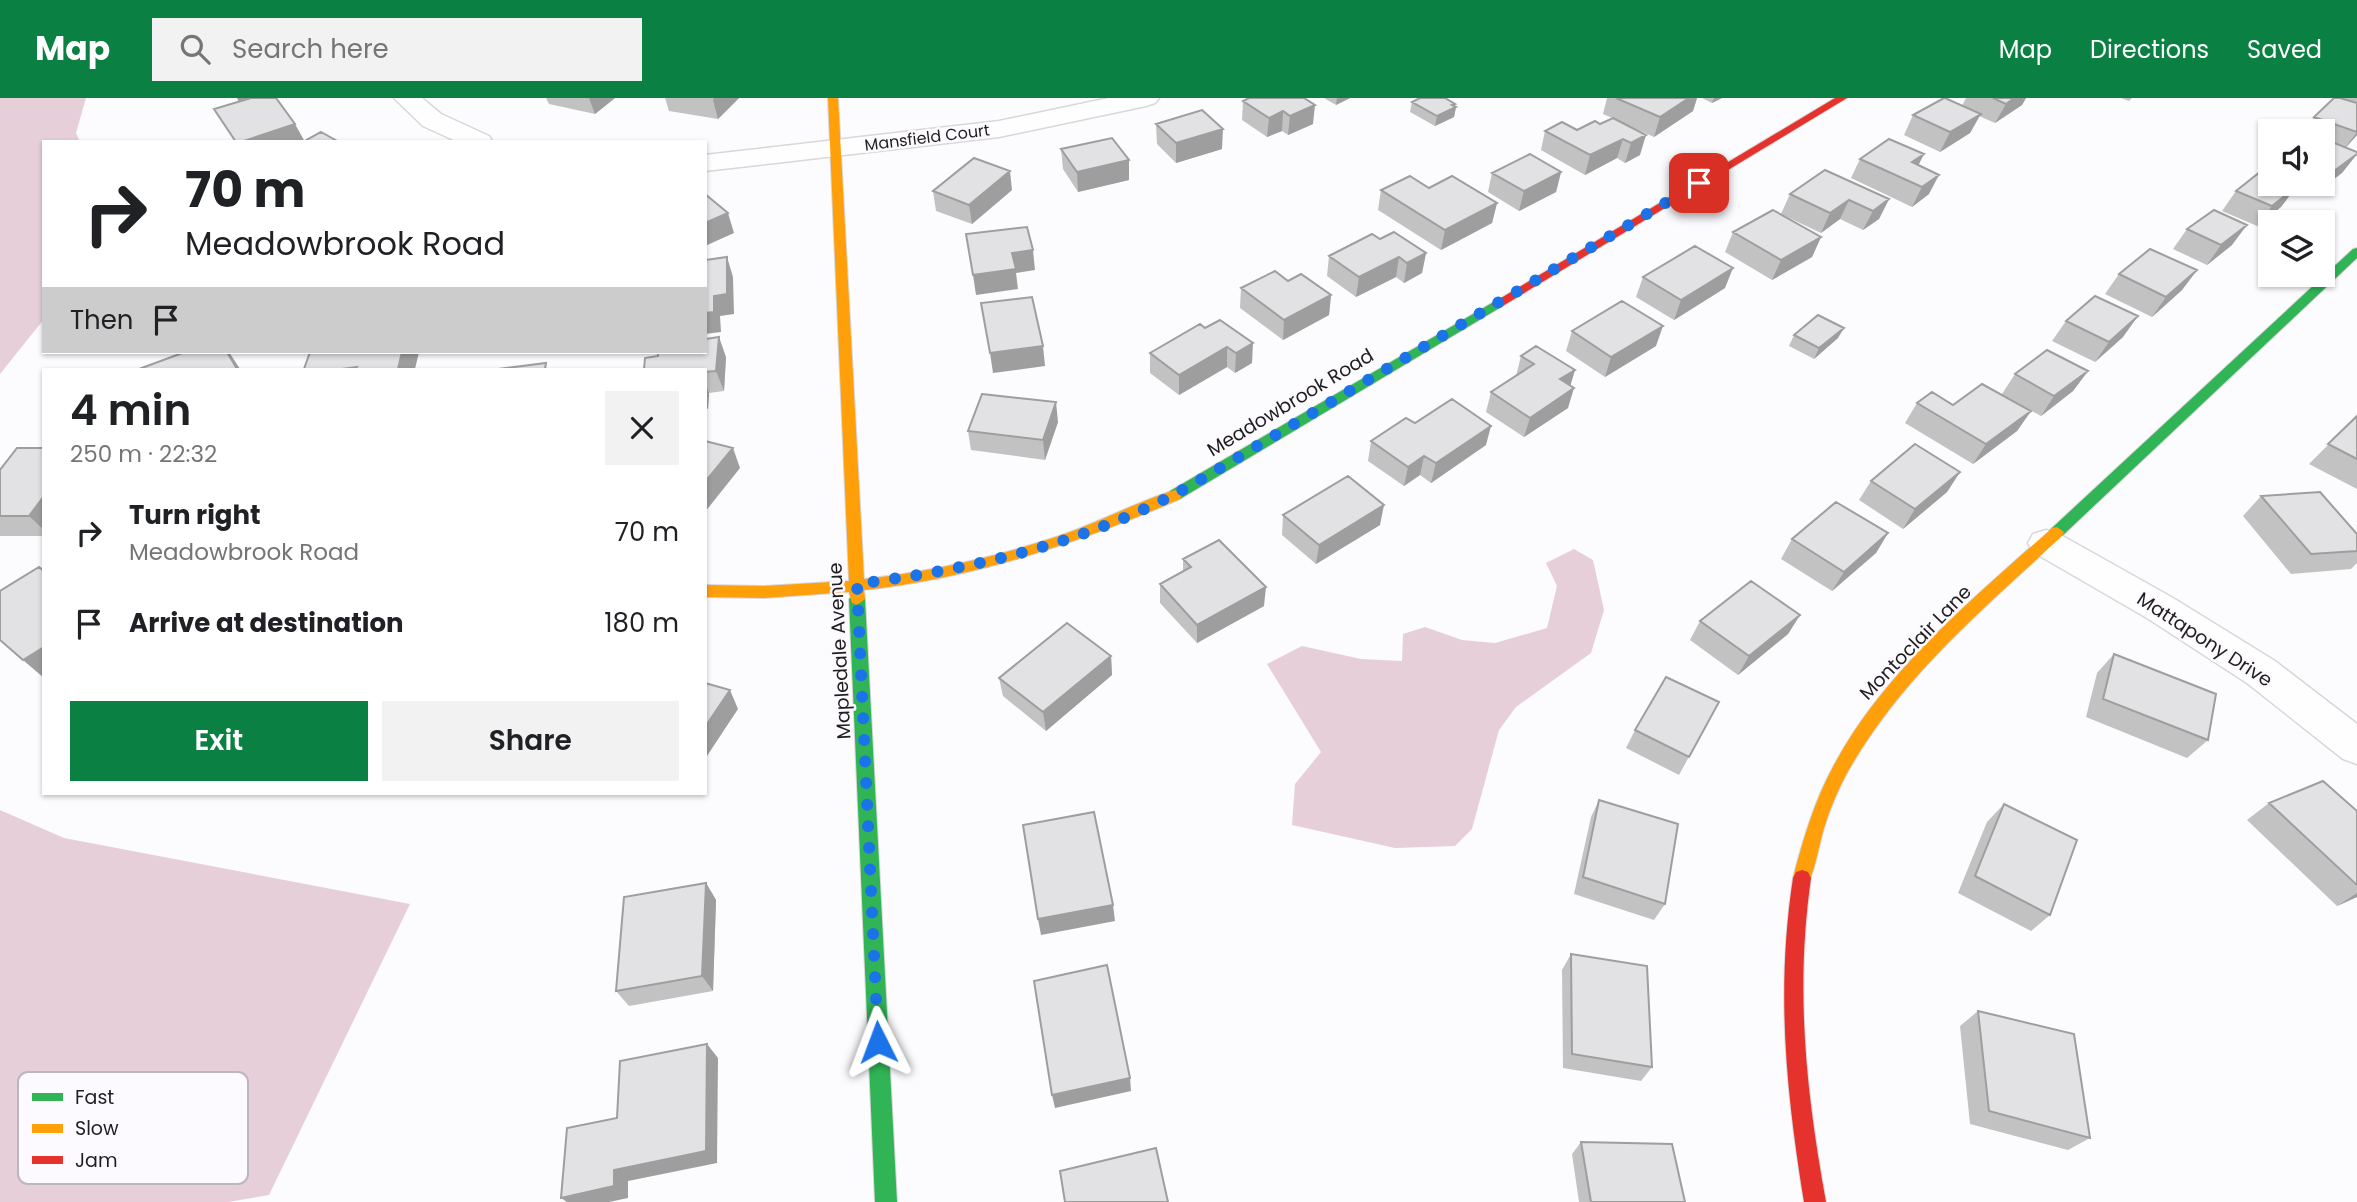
<!DOCTYPE html>
<meta charset="utf-8">
<style>
body{margin:0;font-family:Poppins,sans-serif;background:#f2f2f2;color:#202124;height:100vh;display:flex;flex-direction:column;font-size:26px;white-space:nowrap}
*{box-sizing:border-box;margin:0}
p{font-size:23px;color:#757577}
.icon{flex:none;width:38px;height:38px;fill:none;stroke:currentColor;stroke-width:2;stroke-linecap:round;stroke-linejoin:round}
.map{position:relative;flex:1;overflow:hidden}
.details{position:absolute;left:42px;top:270px;width:665px;height:427px;display:flex;flex-direction:column;background:#fff;border-radius:0px;box-shadow:0 2px 5px #0004}
.details>*{flex:none}
.banner{position:absolute;left:42px;top:42px;width:665px;height:214px;border-radius:0px;box-shadow:0 2px 5px #0004;background:#fff;color:#202124;overflow:hidden}
.fabs{position:absolute;left:2258px;top:21px;display:grid;gap:14px}
.fabs a{display:grid;place-items:center;width:77px;height:77px;border-radius:0px;background:#fff;box-shadow:0 2px 5px #0004;font-size:35px}
.pin{position:absolute;display:grid;place-items:center;width:60px;height:60px;color:#fff;margin:-30px;border-radius:14px;box-shadow:0 4px 10px #0006}
.me{position:absolute;width:77px;margin:-38px;rotate:357deg;stroke-linejoin:round;filter:drop-shadow(0 0 5px #0008)}
.turn{display:flex;align-items:center;gap:24px;height:147px;padding:0 28px;font-size:32px}
.turn .icon{width:91px;height:91px;stroke-width:2.5}
.turn b{display:block;font-size:49px;line-height:60px}
.then{display:flex;align-items:center;height:66px;padding:0 28px;background:#0003;gap:14px;font-size:26px}
.round{display:grid;place-items:center;flex:none;width:74px;height:74px;border-radius:0px;background:#f2f2f2}
.headline{display:flex;align-items:center;justify-content:space-between;height:119px;padding:0 28px}
h1{font-size:42px;font-weight:600;line-height:52px}
.button{display:flex;gap:14px;margin-top:auto;padding:14px 28px}
.button a{flex:1;height:80px;border-radius:0px;background:#0b8043;color:#fff;font-size:28px;font-weight:600;line-height:80px;text-align:center}
.button a+a{background:#f2f2f2;color:#202124}
ul{padding:0;list-style:none}
li{display:flex;align-items:center;gap:21px;height:91px;padding:0 28px}
li div{flex:1}
li b{display:block;font-size:26px}
li em{font-style:normal}
header{display:flex;align-items:center;gap:42px;box-sizing:border-box;height:98px;padding:0 35px;background:#0b8043;color:#fff}
header strong{font-size:33px}
nav{display:flex;gap:38px;margin-inline-start:auto;font-size:24px}
.search{width:490px;height:63px;background:#f2f2f2;display:flex;align-items:center;gap:18px;box-sizing:border-box;padding:0 24px;border-radius:0px;color:#757577;font-size:26px}
.map>svg:first-child{display:block}
.forest{fill:#e7cfd9}
.lines{fill:none;stroke-linecap:round;stroke-linejoin:round}
.street-casing{stroke:#d8d7d9;stroke-width:3}
.fast-casing{stroke:#d8d7d9;stroke-width:2}
.slow-casing{stroke:#d8d7d9;stroke-width:2}
.jam-casing{stroke:#d8d7d9;stroke-width:2}
.street{fill:#fffeff;fill-rule:evenodd}
.fast{fill:#30b455;fill-rule:evenodd}
.slow{fill:#ff9f0a;fill-rule:evenodd}
.jam{fill:#e5322d;fill-rule:evenodd}
.wall{fill:#c2c2c3}
.shaded-wall{fill:#9e9e9f}
.building{fill:#e2e1e3;stroke:#9e9e9f;stroke-width:2}
.route{stroke:#1a73e8;stroke-width:12;stroke-dasharray:0 21.6}
.labels{text-anchor:middle;stroke-width:5;stroke-linejoin:round;paint-order:stroke}
.far-street-label{font-size:16px;fill:#1f1e1f;stroke:#fcfafe}
.street-label{font-size:19px;fill:#1f1e1f;stroke:#fcfafe}
.key{fill:#fcfafe;stroke:#bab8bb;stroke-width:2}
.key-label{font-size:19px;fill:#1f1e1f}
</style>
<header>
<strong>Map</strong>
<div class="search"><svg class="icon" aria-label="search" viewBox="0 0 24 24"><circle cx="10" cy="10" r="6"/><path d="M15 15l6 6"/></svg>Search here</div>
<nav><a>Map</a><a>Directions</a><a>Saved</a></nav>
</header>
<div class="map">
<svg width="2357" height="1104" viewBox="0 0 2357 1104">
<rect width="100%" height="100%" fill="#fcfbfd"/>
<path class="forest" d="M0,0h86l-10,35 4,9h-36v177l-44,55z
M1574,451l19,11 11,50 -13,43 -75,54 -17,23 -27,99 -17,17 -60,2 -103,-23 3,-41 26,-32 -54,-88 35,-18 59,13 41,2 1,-27 22,-7 37,13 33,3 52,-15 10,-42 -11,-23z
M0,712l64,28 346,66 -141,291 -41,7h-228z"/>
<g class="lines">
<defs>
<path id="street" d="M394,0h28l19,16 48,22 4,6h-35l-35,-16z
M1109,0h50l-4,5 -9,3 -147,31 -294,34v-16l294,-34z
M2046,432l13,4 114,64 102,63 82,63v40l-14,-5 -96,-76 -100,-65 -114,-66 -5,-9 5,-9z"/>
<path id="fast" d="M2357,150v10l-295,278h-10l-2,-4 2,-4 301,-279z
M1497,202l4,1v6l-321,192h-10l-2,-4 2,-4z
M857,495l8,6 32,603h-22l-26,-603z"/>
<path id="slow" d="M828,0h10l26,481c66,-7 132,-22 195,-43 39,-13 77,-34 116,-46l7,5 -2,4c-101,44 -206,79 -316,91l1,9 -8,6 -5,-2 -3,-11 -85,6 -59,-1v-12l59,1 85,-5z
M2057,429l7,5 -2,4c-78,72 -162,142 -215,237 -8,15 -16,33 -21,49 -7,20 -9,42 -18,62l-6,2 -6,-2 -3,-6c10,-38 21,-76 40,-111 51,-96 139,-167 219,-239z"/>
<path id="jam" d="M1835,0h12l-346,209 -4,1 -6,-4z
M1802,772l6,2 3,6c-16,112 -5,214 15,324h-22c-18,-111 -28,-212 -11,-324l3,-6z"/>
</defs>
<use href="#street" class="street-casing"/>
<use href="#fast" class="fast-casing"/>
<use href="#slow" class="slow-casing"/>
<use href="#jam" class="jam-casing"/>
<use href="#street" class="street"/>
<use href="#fast" class="fast"/>
<use href="#slow" class="slow"/>
<use href="#jam" class="jam"/>
</g>
<path class="wall" d="M546,0h69l-20,16 -46,-10z
M665,0h74l-21,21 -49,-8z
M1249,0l64,26 -25,11 -6,-4 -15,6 -25,-17 1,-19z
M1324,0h26l-14,7z
M1607,0h90l-4,13 -39,26 -31,-14 17,32 -15,8 -8,-5 -32,17 -44,-25 4,-19 32,-1 23,-6 12,-6 -9,-4z
M1702,0h20l-10,5z
M1966,0h60l-4,7 -27,18 -16,-7 -9,17 -30,19 -36,-17 9,-20 49,-9z
M2121,0h11l-3,3z
M2342,0h15v5z
M1412,4l42,4 2,1 -2,10 -19,9 -25,-14z
M2357,5v32l-12,13 12,6 -15,19 -27,20 -23,-9h30v-53h-18l10,-14z
M1156,26l66,25 -46,14 -19,-19z
M1061,51l68,31 -51,12 -15,-23z
M1924,56l-6,11 11,29 -17,13 -61,-29 9,-19z
M1561,74l-5,20 -37,19 -31,-19 4,-19z
M2296,89l-15,20 -24,19 -35,-15 14,-20z
M1012,92l-40,34 -36,-13 -3,-20z
M1381,92l116,13 -5,20 -51,27 -63,-40z
M1790,96l99,5 -10,20 -16,11 -23,-11 -19,14 -40,-19z
M2187,131l45,16 -25,20 -34,-16z
M1733,134l88,5 -9,20 -40,23 -47,-28z
M1380,141l46,14 -4,20 -18,10 -8,-6 -40,20 -29,-21 2,-20z
M2197,172l-15,20 -30,27 -47,-23 14,-20z
M1643,179l82,11 -51,32 -38,-23z
M1241,190l90,7 -2,20 -46,25 -43,-32z
M2066,223l57,16 -28,25 -43,-21z
M1200,226l52,39 -17,10 -8,-6 -48,28 -29,-22v-20z
M1572,233l84,15 -51,31 -39,-26z
M1794,237l44,3 -24,21 -25,-13z
M1521,258l54,14 -5,16 -2,22 -44,29 -38,-25 5,-20 25,-16z
M726,259l-2,34 -15,2 -1,16h-3v-40z
M2088,273l-15,20 -32,25 -39,-22 13,-20z
M1917,305l36,2 78,6 -14,20 -44,33 -68,-41z
M2357,318v73l-48,-25z
M1058,324l-13,38 -74,-10 -3,-19z
M1415,325l71,22 -55,38 -11,-8 -16,11 -36,-25 3,-20z
M44,350v88h-44v-66z
M1960,374l-13,20 -44,37 -44,-29 12,-19z
M2261,398l96,38v29l-6,6 -60,5 -48,-58z
M1283,417l97,10 -64,39 -34,-29z
M1888,435l-12,20 -44,38 -51,-32 11,-20z
M1183,461l81,47 -67,37 -37,-40v-19l23,-12z
M1800,517l-12,19 -50,41 -48,-35 10,-19z
M2114,556l94,86 -21,18 -101,-41 11,-44z
M1111,558l1,19 -66,56 -43,-35 -4,-18z
M1719,604l-40,73 -53,-27 9,-18z
M1599,702l66,104 -11,16 -80,-26 17,-77z
M2269,705l88,8v86l-20,9 -90,-86z
M2004,706l46,111 -19,16 -73,-38 29,-71z
M706,785l10,17 -3,91 -84,15 -13,-15z
M1571,856l81,113 -11,14 -78,-13 -1,-98z
M1978,913l112,127 -22,12 -98,-26 -10,-98z
M1581,1044l104,60h-106l-7,-48z"/>
<path class="shaded-wall" d="M237,0h22l-20,4z
M589,0h26l-20,16z
M714,0h25l-21,21 -5,-19z
M1337,0h13l-14,7z
M1689,0h8l-4,13 -39,26 6,-20z
M1714,0h8l-10,5z
M2014,0h12l-4,7 -27,18 11,-19z
M1455,6l-1,4 2,-1 -2,10 -19,9 2,-10z
M1315,7l-2,19 -25,11 2,-19z
M1283,13l-1,20 -15,6 2,-19z
M1981,16l-11,19 -30,19 10,-20z
M295,26l10,18h-64z
M1223,31l-1,20 -46,14v-20z
M2357,34v3l-15,17z
M1646,37l-6,20 -15,8 6,-20z
M1623,41l-6,19 -32,17 5,-20z
M1924,56l-10,20 -2,-12z
M2357,56l-15,19 -27,20 15,-19z
M1129,62v20l-51,12 -1,-20z
M1010,73l2,19 -40,34 -3,-19z
M1561,74l-5,20 -37,19 5,-20z
M1939,77l-10,19 -17,13 10,-20z
M2296,89l-15,20 -24,19 15,-20z
M1889,101l-10,20 -16,11 10,-19z
M1849,102l-9,19 -19,14 9,-20z
M1497,105l-5,20 -51,27 4,-20z
M728,115l6,20 -29,13v-23z
M2247,127l-15,20 -25,20 14,-20z
M1821,139l-9,20 -40,23 9,-20z
M1033,152l2,20 -19,3 2,16 -42,6 -3,-20 39,-22z
M1426,155l-4,20 -18,10 3,-20z
M727,159l6,20 1,37 -14,2 1,16 -16,2v-21l9,-17z
M1399,159l-3,20 -40,20 3,-20z
M1733,170l-8,20 -51,32 7,-20z
M2197,172l-15,20 -30,27 14,-20z
M1331,197l-2,20 -46,25 1,-20z
M2138,218l-15,21 -28,25 14,-20z
M1663,228l-7,20 -51,31 6,-20z
M1844,230l-6,10 -24,21 5,-11z
M719,239l7,20 -2,34 -8,-20z
M1253,245l-1,20 -17,10 1,-20z
M1043,248l2,20 -52,7 -3,-20z
M1227,249v20l-48,28v-20z
M227,254h2l11,17h-3z
M402,254h17l-4,17h-17z
M1575,272l-6,20 -9,-11z
M2088,273l-15,20 -32,25 13,-20z
M705,285l4,10 -1,16 -3,-6z
M1574,290l-6,20 -44,29 6,-19z
M1056,304l2,20 -13,38 -2,-20z
M2031,313l-14,20 -44,33 13,-20z
M1491,328l-5,19 -55,38 5,-20z
M733,350l7,20 -35,44v-30z
M1424,358l-4,19 -16,11 4,-19z
M1960,374l-13,20 -44,37 12,-20z
M44,398v34l-15,-14z
M1384,407l-4,20 -64,39 3,-19z
M1888,435l-12,20 -44,38 12,-19z
M1266,489l-2,19 -67,37v-18z
M1800,517l-12,19 -50,41 11,-19z
M44,549v31l-21,-18z
M1111,558l1,19 -66,56 -3,-19z
M730,592l8,19 -33,50v-32z
M706,785l10,17 -3,91 -11,-15z
M2357,795v4l-20,9z
M1113,807l2,16 -74,14 -3,-16z
M707,946l11,14 -1,105 -89,18v17l-19,4h-42l-6,-4 53,-28z
M1130,980l1,13 -76,17 -3,-13z"/>
<path class="building" d="M251,0h25l19,26 -54,18h-5l-22,-33z
M1249,0h55l11,7 -25,11 -7,-5 -14,7 -26,-17z
M1420,0h25l10,6 -3,1 4,2 -19,9 -25,-14z
M1616,0h73l-29,19z
M1944,0h1l36,16 -31,18 -37,-17z
M1993,0h21l-8,6z
M2334,0h6l17,5v29l-43,-15z
M1202,12l21,19 -47,14 -20,-19z
M1613,20l33,17 -15,8 -8,-4 -33,16 -45,-24 17,-9 15,8 18,-9 5,3z
M321,34l18,10h-36z
M1112,40l17,22 -52,12 -16,-23z
M2322,40l35,14v2l-27,20 -8,-4z
M1889,41l35,15 -12,8 27,13 -17,12 -62,-28z
M1530,56l31,18 -37,19 -32,-18z
M974,60l36,13 -41,34 -36,-14z
M1825,72l64,29 -16,12 -24,-11 -19,13 -40,-19z
M2260,74l10,4v8h18l8,3 -24,19 -36,-15z
M1410,78l19,12 23,-12 45,27 -52,27 -64,-40z
M705,96l23,19 -23,10z
M1773,112l48,27 -40,23 -48,-28z
M2214,112l33,15 -26,20 -34,-16z
M1027,129l6,23 -21,3 4,16 -43,6 -7,-41z
M1394,134l32,21 -19,10 -8,-6 -40,20 -30,-21 43,-22 8,5z
M1695,148l38,22 -52,32 -38,-23z
M2150,151l47,21 -31,27 -47,-23z
M727,159v37l-13,2v16l-9,1v-53z
M1275,173l13,10 13,-7 30,21 -47,25 -43,-32z
M2095,198l43,20 -29,26 -43,-21z
M1032,199l11,49 -53,7 -9,-50z
M1622,203l41,25 -52,31 -39,-26z
M1818,217l26,13 -25,20 -25,-13z
M1220,222l33,23 -17,10 -9,-6 -48,28 -29,-22 50,-29 5,4z
M719,239l-3,34 -11,1v-3h-61l1,-11 13,-2v-4h47v-13z
M1536,248l39,24 -15,9 14,9 -44,30 -39,-26 43,-28 -13,-8z
M2047,252l41,21 -34,25 -39,-22z
M185,254h42l10,17h-98z
M310,254h92l-4,17h-42l1,-2 -15,2h-38z
M546,265l-1,6h-47z
M1982,286l49,27 -45,33 -69,-41 15,-11 21,13z
M982,296l74,8 -13,38 -75,-9z
M1452,301l39,27 -55,37 -12,-7 -16,11 -37,-26 35,-23 9,5z
M2357,318v43l-29,-15z
M705,343l28,7 -28,34z
M1915,346l45,28 -45,37 -44,-28z
M17,350h27v48l-15,20h-29v-46z
M1348,378l36,29 -65,40 -36,-30z
M2320,394l37,42v17l-46,3 -50,-58z
M1836,404l52,31 -44,39 -52,-33z
M1219,442l47,47 -69,38 -37,-41 31,-17 -8,-8z
M39,469l5,4v76l-21,13 -23,-20v-49z
M1751,483l49,34 -51,41 -49,-35z
M1067,525l44,33 -68,56 -44,-34z
M2114,556l102,40 -8,46 -105,-41z
M1666,579l53,25 -30,55 -54,-27z
M705,585l25,7 -25,37z
M2323,683l34,30v74l-88,-82z
M1599,702l79,24 -13,80 -82,-27z
M2004,706l73,36 -27,75 -75,-39z
M1094,714l19,93 -75,14 -15,-94z
M706,785l-4,93 -86,15 8,-94z
M1571,856l76,12 5,101 -80,-13z
M1107,867l23,113 -78,17 -18,-114z
M1978,913l96,23 16,104 -101,-27z
M707,946l-1,107 -92,19v16l-53,12 6,-70 50,-10 3,-57z
M1581,1044l91,2 13,58h-94z
M1156,1050l12,54h-103l-5,-31z"/>
<g class="lines">
<path class="route" d="M878,944l-21,-458c121,-16 237,-42 343,-104l499,-297"/>
</g>
<g class="labels">
<g class="far-street-label">
<text transform="translate(927 39) rotate(-7)" y="6">Mansfield Court</text>
</g>
<g class="street-label">
<text transform="translate(1290 304) rotate(-31)" y="7">Meadowbrook Road</text>
<text transform="translate(2205 541) rotate(33)" y="7">Mattapony Drive</text>
<text transform="translate(1915 544) rotate(-46)" y="7">Montoclair Lane</text>
<text transform="translate(839 553) rotate(-93)" y="7">Mapledale Avenue</text>
</g>
</g>
<rect x="18" y="974" width="230" height="112" rx="10" class="key"/>
<rect x="32" y="995" width="31" height="8" fill="#30b455"/>
<rect x="32" y="1026" width="31" height="9" fill="#ff9f0a"/>
<rect x="32" y="1058" width="31" height="8" fill="#e5322d"/>
<g class="key-label">
<text x="75" y="1006">Fast</text>
<text x="75" y="1037">Slow</text>
<text x="75" y="1069">Jam</text>
</g>
</svg>
<div class="fabs">
<a><svg class="icon" aria-label="sound" viewBox="0 0 24 24"><path d="M4 9h4l5-4v14l-5-4H4zM17 9q2 3 0 6"/></svg></a>
<a><svg class="icon" aria-label="layers" viewBox="0 0 24 24"><path d="M12 4l9 5-9 5-9-5zM3 14l9 5 9-5"/></svg></a>
</div>
<div class="pin" style="left:1699px;top:85px;background:#d93025"><svg class="icon" aria-label="arrive" viewBox="0 0 24 24"><path d="M6 21V4h12l-3 4 3 4H6"/></svg></div>
<svg class="me" style="left:878px;top:944px" viewBox="-20 -20 40 40"><path d="M0-17L14 15 0 8-14 15z" fill="#1a73e8" stroke="#fff" stroke-width="4"/></svg>
<div class="banner">
<div class="turn"><svg class="icon" aria-label="right" viewBox="0 0 24 24"><path d="M7 20v-9h11M14 6l5 5-5 5"/></svg><div><b>70 m</b>Meadowbrook Road</div></div>
<div class="then">Then<svg class="icon" aria-label="arrive" viewBox="0 0 24 24"><path d="M6 21V4h12l-3 4 3 4H6"/></svg></div>
</div>
<section class="details">
<div class="headline"><div><h1>4 min</h1><p>250 m · 22:32</p></div><a class="round"><svg class="icon" aria-label="close" viewBox="0 0 24 24"><path d="M6 6l12 12M18 6L6 18"/></svg></a></div>
<ul>
<li><svg class="icon" aria-label="right" viewBox="0 0 24 24"><path d="M7 20v-9h11M14 6l5 5-5 5"/></svg><div><b>Turn right</b><p>Meadowbrook Road</p></div><em>70 m</em></li>
<li><svg class="icon" aria-label="arrive" viewBox="0 0 24 24"><path d="M6 21V4h12l-3 4 3 4H6"/></svg><div><b>Arrive at destination</b></div><em>180 m</em></li>
</ul>
<div class="button"><a>Exit</a><a>Share</a></div>
</section>
</div>
